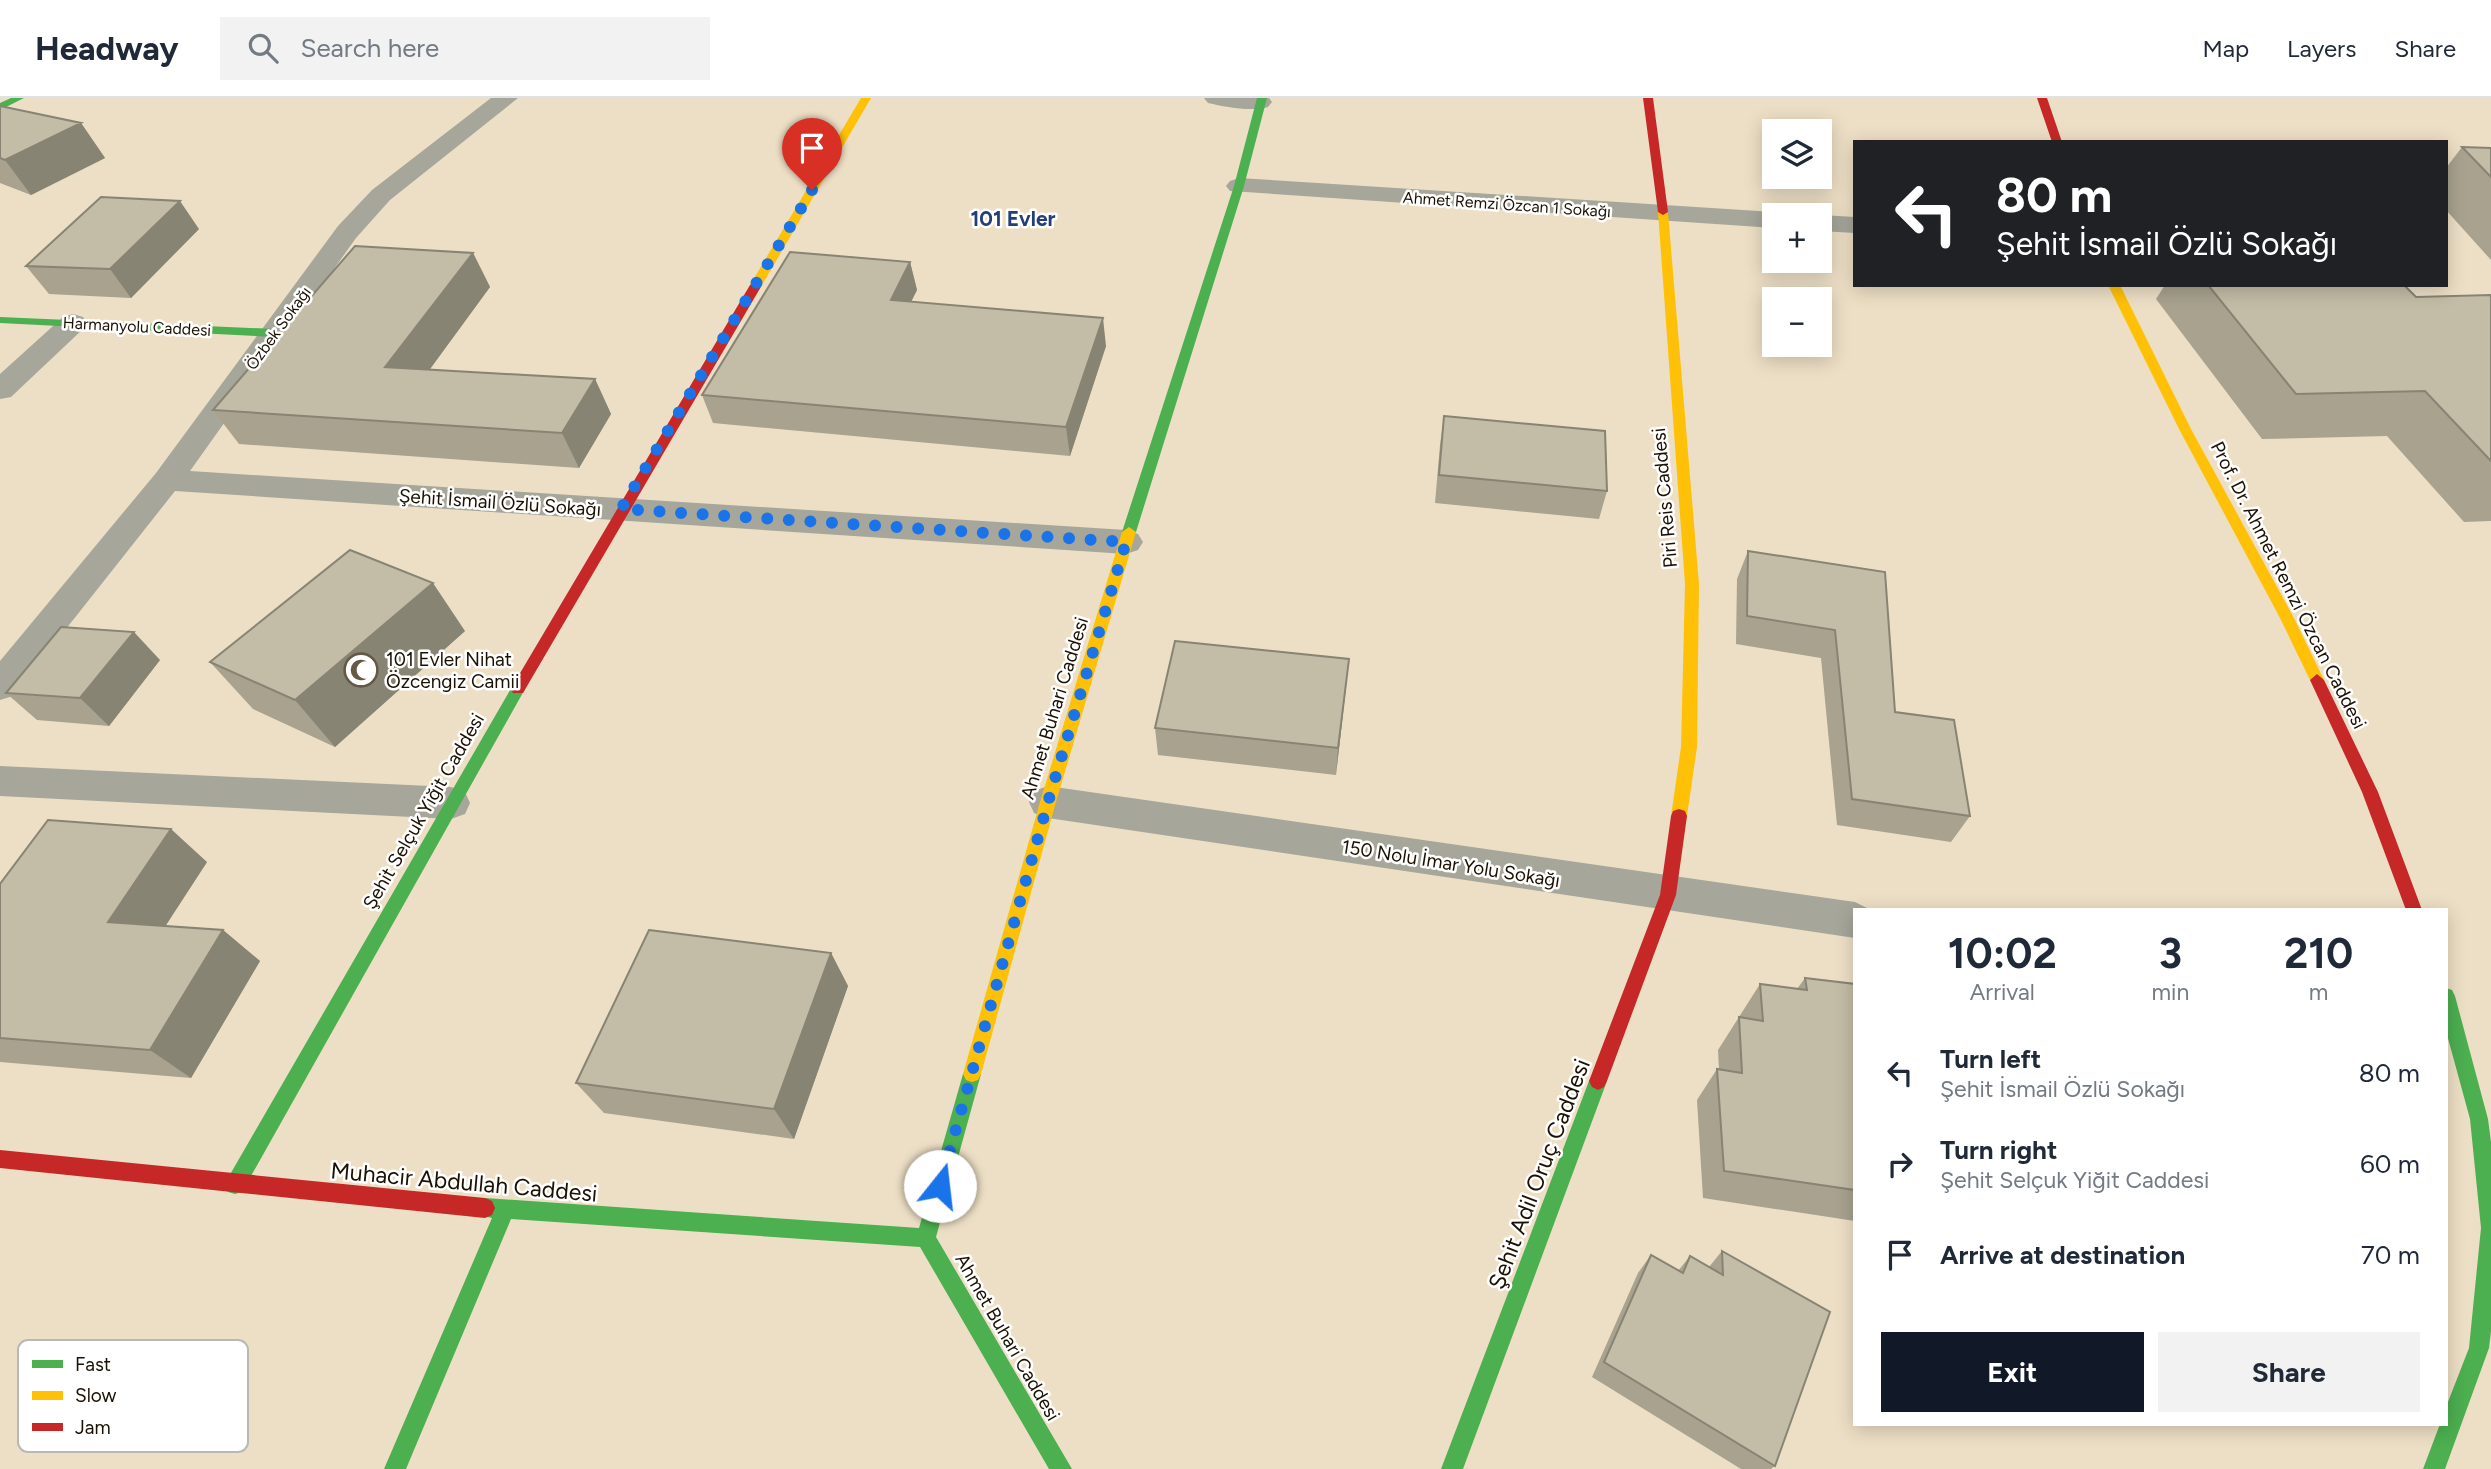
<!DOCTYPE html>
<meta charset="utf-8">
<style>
body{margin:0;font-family:Figtree,sans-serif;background:#f2f2f3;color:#1f2937;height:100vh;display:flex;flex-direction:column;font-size:26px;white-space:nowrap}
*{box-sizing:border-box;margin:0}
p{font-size:23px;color:#747a83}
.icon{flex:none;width:38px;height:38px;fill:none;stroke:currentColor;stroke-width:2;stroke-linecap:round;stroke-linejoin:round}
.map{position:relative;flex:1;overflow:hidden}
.drawer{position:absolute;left:1853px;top:810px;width:595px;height:518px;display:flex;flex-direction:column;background:#fff;border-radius:0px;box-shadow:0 4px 18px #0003}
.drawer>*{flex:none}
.banner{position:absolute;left:1853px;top:42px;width:595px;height:147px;border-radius:0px;box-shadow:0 4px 18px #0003;background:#202124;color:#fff;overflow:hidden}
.fabs{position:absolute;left:1762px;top:21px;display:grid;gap:14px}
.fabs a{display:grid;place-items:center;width:70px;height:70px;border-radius:0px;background:#fff;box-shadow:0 4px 18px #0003;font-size:35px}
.pin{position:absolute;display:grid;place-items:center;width:60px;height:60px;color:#fff;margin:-72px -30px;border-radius:50% 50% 50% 0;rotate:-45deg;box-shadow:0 0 7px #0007}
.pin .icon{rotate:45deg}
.me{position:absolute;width:77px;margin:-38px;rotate:16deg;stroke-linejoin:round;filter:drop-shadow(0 0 5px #0008)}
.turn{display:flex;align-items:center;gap:24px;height:147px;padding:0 28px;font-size:32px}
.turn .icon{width:91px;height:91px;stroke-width:2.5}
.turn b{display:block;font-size:49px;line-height:60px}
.eta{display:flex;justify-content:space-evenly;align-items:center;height:119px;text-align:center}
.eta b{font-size:42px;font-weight:700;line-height:49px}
.primary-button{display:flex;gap:14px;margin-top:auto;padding:14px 28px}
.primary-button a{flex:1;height:80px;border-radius:0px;background:#111827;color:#fff;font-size:28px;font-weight:700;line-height:80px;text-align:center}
.primary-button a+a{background:#f2f2f3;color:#1f2937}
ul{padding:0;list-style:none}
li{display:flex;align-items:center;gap:21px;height:91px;padding:0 28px}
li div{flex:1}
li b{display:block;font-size:26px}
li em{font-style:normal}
header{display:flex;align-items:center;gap:42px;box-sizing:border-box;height:98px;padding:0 35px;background:#fff;border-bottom:2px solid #e0e1e3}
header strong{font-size:33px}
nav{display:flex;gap:38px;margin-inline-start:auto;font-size:24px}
.search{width:490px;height:63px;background:#f2f2f3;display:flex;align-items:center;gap:18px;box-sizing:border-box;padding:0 24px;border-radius:0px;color:#747a83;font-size:26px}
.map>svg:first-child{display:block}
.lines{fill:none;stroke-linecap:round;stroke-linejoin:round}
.street{fill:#a6a69b;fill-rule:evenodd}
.fast{fill:#4caf50;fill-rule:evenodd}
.slow{fill:#ffc107;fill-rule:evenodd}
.jam{fill:#c62828;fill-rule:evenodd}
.wall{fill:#a8a28f}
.shaded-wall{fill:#888474}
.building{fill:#c3bca6;stroke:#888474;stroke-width:2}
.route{stroke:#1a73e8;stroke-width:12;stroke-dasharray:0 21.6}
.labels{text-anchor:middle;stroke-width:5;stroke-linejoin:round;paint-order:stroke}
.far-street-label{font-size:16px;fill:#1a1102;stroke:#fff}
.street-label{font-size:19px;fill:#1a1102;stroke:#fff}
.poi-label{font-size:19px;fill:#1a1102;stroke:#fff;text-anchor:start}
.far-district-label{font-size:21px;font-weight:bold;fill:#243f76;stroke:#fff}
.near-street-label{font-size:23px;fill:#1a1102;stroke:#fff}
.key{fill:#fff;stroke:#bab8b3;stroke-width:2}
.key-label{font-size:19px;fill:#1a1102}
</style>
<header>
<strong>Headway</strong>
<div class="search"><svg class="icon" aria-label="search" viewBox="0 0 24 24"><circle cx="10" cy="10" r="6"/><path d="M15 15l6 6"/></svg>Search here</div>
<nav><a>Map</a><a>Layers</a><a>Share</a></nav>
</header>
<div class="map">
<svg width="2491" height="1371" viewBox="0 0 2491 1371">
<rect width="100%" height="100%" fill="#eddfc5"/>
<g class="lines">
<path class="street" d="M491,0h27l-128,102 -34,38 -166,233 936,59 12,4 5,8 -5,8 -12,4 -951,-63 -162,205 -13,4v-39l156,-188 182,-247 34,-36z
M1204,0h65l3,4 -4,5c-17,5 -42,0 -60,-4z
M1239,80l535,34 10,3h-10v13l-544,-37 -4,-5 4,-5z
M1819,117h1l35,2v16l-35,-2z
M73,216l10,3 4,6 -4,6 -72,68 -11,2v-25l63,-57z
M0,668l451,21 14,5 5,11 -5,11 -14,5 -451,-23z
M1048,688l807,116 16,8h-16v28l-807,-120 -14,-5 -5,-11 5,-11z"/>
<path class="fast" d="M11,0h13l-24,12v-7z
M1257,0h10l-23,88 -108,346 -7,5 -5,-2 -2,-3 112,-346z
M0,219l275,12 6,4 -6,4 -275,-14z
M518,585l7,6 -283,503 -7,2 -7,-2 -3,-7 3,-7 285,-493z
M2446,890l6,2 3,6 33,123 3,23v189l-2,17 -44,121h-22l17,-45h6v-17l23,-59 12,-120 -11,-109 -24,-88z
M972,968l6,2 3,6 -45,163 136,232h-23l-129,-222 -409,-28 -105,250h-22l108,-251 -14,-3 -3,-7 3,-7 7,-3 434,30 44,-154 3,-6z
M1598,974l6,3 3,6 -144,388h-22l148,-388 3,-6z"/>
<path class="slow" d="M861,0h10l-109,187 -10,2 -2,-2z
M1663,111l5,3 31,372 -2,163 -10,69 -2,5h-12l-2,-5 10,-69 4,-163 -27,-372z
M2108,187h12l71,144 103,189 30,62 -2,4 -5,2 -7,-6 -30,-62 -101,-189z
M1129,429l7,5 -80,270 -75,272 -3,6 -6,2 -6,-2 -3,-6 77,-272 82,-270z"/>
<path class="jam" d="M1643,0h10l15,114 -5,3 -5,-3z
M2037,0h10l15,44h-10z
M756,184l6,3 -239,408h-10l-2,-4 2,-4 237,-400z
M2317,576l7,6 54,112 44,118h-16l-44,-118 -52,-112z
M1679,711l6,2 2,5 -11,79 -69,186 -3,6 -6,3 -6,-3 -3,-6 71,-186 11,-79 2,-5z
M0,1052l485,48 7,3 3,7 -3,7 -7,3 -485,-50z"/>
</g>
<path class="wall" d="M0,8l81,17 24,35 -74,37 -31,-12z
M2462,49l29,1v112l-45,-50v-42z
M199,131l-68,69 -82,-4 -23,-28z
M473,155l17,34 -61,83 166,9 16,35 -32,54 -340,-24 -26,-34z
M910,164l7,28 -6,12 195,44 -36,110 -357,-33 -11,-28z
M2165,187h239l12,12 75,-2v226l-27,1 -77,-86 -125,3 -106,-140z
M1444,318l163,75 -8,28 -164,-16 5,-58z
M1748,453l137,21 10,140 75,104 -19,26 -114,-17 -16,-167 -85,-14 1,-65z
M465,533l-130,116 -82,-38 -43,-47z
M1349,561l-13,116 -178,-20 -3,-27z
M160,562l-51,66 -72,-6 -31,-27z
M207,764l-42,64 58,4 37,31 -69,117 -191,-16v-178z
M831,855l17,33 -54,153 -190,-26 -28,-30z
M1805,880l50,6v237l-152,-23 -6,-98 20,-31 2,1 -1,-20 42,-66 37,5z
M1722,1153l53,215 -4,3h-30l-149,-92 46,-104 13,-18 27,16 12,-15 19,11z"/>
<path class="shaded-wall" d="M81,25l24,35 -74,37 -26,-35z
M180,103l19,28 -68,69 -21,-29z
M473,155l17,34 -84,115 -21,-35z
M910,164l7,28 -20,39 -6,-29z
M1103,220l3,28 -36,110 -4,-29z
M595,281l16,35 -32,54 -17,-35z
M433,485l32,48 -130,116 -40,-47z
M134,534l26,28 -51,66 -29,-28z
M1349,561l-3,28 -10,88 2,-27z
M171,731l36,33 -59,91 -40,-31z
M223,832l37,31 -69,117 -41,-28z
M831,855l17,33 -54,153 -20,-30z"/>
<path class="building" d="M0,8l81,17 -76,37 -5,-2z
M2462,49l29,1v29z
M101,99l79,4 -70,68 -84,-3z
M355,148l118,7 -88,114 210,12 -33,54 -349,-23z
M790,154l120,10 -19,38 212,18 -37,109 -364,-32z
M2208,187h196l12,12 75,-2v166l-66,-70 -129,3z
M1444,318l161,15 2,60 -168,-16z
M350,452l83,33 -138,117 -85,-38z
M1748,453l137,21 10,140 59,8 16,96 -118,-17 -17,-169 -88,-14z
M61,529l73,5 -54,66 -74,-5z
M1175,543l174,18 -11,89 -183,-20z
M48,722l123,9 -63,93 115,8 -73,120 -150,-12v-154z
M649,832l182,23 -57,156 -198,-26z
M1805,880l50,6v206l-131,-19 -7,-102 25,4 -3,-56 24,4 -3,-37 47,6z
M1722,1153l108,61 -55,154 -171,-104 47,-107 32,18 7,-17 33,19z"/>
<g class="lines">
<path class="route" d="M812,92l-191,319 505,33 -78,260 -108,384"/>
</g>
<defs>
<symbol id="mosque-ring" viewBox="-11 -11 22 22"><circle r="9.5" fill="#fff" stroke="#645946" stroke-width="1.5"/><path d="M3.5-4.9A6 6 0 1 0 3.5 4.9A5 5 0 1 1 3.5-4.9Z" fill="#645946"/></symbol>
</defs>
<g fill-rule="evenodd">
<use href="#mosque-ring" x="342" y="553" width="38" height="38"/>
</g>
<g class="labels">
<g class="far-street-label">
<text transform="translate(1507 106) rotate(4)" y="6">Ahmet Remzi Özcan 1 Sokağı</text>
<text transform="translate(137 228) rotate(3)" y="6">Harmanyolu Caddesi</text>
<text transform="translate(278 230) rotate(-54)" y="6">Özbek Sokağı</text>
</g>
<g class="street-label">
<text transform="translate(1664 400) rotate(-95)" y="7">Piri Reis Caddesi</text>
<text transform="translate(500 404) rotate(4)" y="7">Şehit İsmail Özlü Sokağı</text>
<text transform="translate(2289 487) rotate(63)" y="7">Prof. Dr. Ahmet Remzi Özcan Caddesi</text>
<text transform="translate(1054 610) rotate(-73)" y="7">Ahmet Buhari Caddesi</text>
<text transform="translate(423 713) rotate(-60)" y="7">Şehit Selçuk Yiğit Caddesi</text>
<text transform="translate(1451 765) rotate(9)" y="7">150 Nolu İmar Yolu Sokağı</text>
<text transform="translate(1008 1239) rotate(60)" y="7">Ahmet Buhari Caddesi</text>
</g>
<g class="poi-label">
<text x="386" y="568">101 Evler Nihat<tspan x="386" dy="22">Özcengiz Camii</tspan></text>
</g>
<g class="far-district-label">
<text x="1013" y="128">101 Evler</text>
</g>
<g class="near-street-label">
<text transform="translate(1539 1076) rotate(-69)" y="8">Şehit Adil Oruç Caddesi</text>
<text transform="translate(464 1084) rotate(5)" y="8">Muhacir Abdullah Caddesi</text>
</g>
</g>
<rect x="18" y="1242" width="230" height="112" rx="10" class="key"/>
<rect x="32" y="1262" width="31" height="8" fill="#4caf50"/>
<rect x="32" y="1293" width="31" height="9" fill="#ffc107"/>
<rect x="32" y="1325" width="31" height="8" fill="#c62828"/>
<g class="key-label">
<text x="75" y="1273">Fast</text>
<text x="75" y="1304">Slow</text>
<text x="75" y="1336">Jam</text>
</g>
</svg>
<div class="fabs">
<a><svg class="icon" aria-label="layers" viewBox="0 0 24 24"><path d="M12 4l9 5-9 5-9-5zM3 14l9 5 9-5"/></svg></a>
<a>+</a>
<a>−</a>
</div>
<div class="pin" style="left:812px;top:92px;background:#d93025"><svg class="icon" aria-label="arrive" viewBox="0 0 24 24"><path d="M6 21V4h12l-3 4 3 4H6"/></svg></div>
<svg class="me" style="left:940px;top:1088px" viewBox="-20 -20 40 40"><circle r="19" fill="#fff"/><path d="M0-13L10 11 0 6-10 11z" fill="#1a73e8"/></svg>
<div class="banner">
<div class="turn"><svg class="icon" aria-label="left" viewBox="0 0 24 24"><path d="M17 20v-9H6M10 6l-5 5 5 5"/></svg><div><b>80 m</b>Şehit İsmail Özlü Sokağı</div></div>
</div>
<section class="drawer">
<div class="eta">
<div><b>10:02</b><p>Arrival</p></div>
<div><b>3</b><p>min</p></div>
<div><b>210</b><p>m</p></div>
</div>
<ul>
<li><svg class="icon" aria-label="left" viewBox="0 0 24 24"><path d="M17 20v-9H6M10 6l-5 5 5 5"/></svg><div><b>Turn left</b><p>Şehit İsmail Özlü Sokağı</p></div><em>80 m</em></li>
<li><svg class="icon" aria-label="right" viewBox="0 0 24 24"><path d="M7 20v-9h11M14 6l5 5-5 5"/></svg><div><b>Turn right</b><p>Şehit Selçuk Yiğit Caddesi</p></div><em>60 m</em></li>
<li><svg class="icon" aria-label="arrive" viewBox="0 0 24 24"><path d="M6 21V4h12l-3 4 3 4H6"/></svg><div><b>Arrive at destination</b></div><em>70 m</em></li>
</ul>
<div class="primary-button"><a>Exit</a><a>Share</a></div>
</section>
</div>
